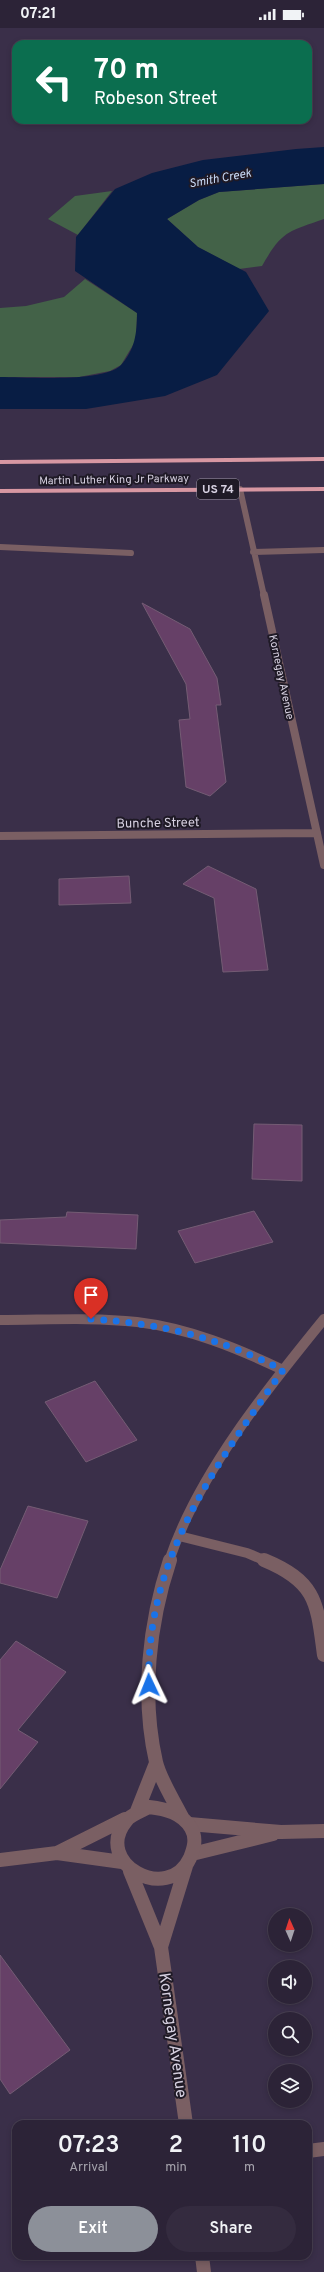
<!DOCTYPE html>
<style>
body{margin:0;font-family:Overpass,sans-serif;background:#342b3f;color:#f1f3f6;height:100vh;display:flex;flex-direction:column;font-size:15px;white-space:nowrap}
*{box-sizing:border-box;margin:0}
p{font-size:13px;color:#a6a4ad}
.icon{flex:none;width:22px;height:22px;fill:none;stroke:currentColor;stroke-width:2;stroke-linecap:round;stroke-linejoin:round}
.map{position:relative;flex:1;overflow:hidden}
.drawer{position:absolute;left:12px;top:2092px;width:300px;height:140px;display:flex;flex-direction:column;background:#2c2337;border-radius:12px;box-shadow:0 2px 6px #0003,0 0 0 1px #484052}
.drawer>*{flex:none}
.banner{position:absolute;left:12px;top:12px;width:300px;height:84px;border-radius:12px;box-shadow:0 2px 6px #0003,0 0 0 1px #484052;background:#0b6e4f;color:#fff;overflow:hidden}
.needle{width:26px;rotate:357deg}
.controls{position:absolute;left:268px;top:1880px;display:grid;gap:8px}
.controls a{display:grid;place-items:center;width:44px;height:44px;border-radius:50%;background:#2c2337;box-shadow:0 2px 6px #0003,0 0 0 1px #484052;font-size:20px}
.pin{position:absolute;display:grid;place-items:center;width:34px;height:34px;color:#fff;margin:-41px -17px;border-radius:50% 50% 50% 0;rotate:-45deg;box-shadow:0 0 4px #0007}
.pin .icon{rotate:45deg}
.me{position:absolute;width:44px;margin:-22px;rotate:358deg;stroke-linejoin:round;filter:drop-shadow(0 0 3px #0008)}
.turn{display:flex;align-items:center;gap:14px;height:84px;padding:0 16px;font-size:18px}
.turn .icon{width:52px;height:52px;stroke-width:2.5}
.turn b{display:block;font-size:28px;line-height:34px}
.eta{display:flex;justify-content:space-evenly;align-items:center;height:68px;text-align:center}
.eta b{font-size:24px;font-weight:600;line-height:28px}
.primary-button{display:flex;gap:8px;margin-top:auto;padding:8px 16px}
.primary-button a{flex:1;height:46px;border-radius:24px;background:#8c9099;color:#fff;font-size:16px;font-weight:600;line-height:46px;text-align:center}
.primary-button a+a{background:#342b3f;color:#f1f3f6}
.status{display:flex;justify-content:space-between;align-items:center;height:28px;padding:0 20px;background:#2c2337;direction:ltr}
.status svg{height:11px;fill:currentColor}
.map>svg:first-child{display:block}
.green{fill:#436248}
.water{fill:#081d44}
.building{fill:#664067;stroke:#745c74}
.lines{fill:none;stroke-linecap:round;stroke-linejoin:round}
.lane-far1{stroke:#7a5f63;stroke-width:10}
.lane{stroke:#7a5f63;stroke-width:14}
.street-far3{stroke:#7a5f63;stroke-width:6}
.street-far2{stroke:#7a5f63;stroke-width:8}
.street-far1{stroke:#7a5f63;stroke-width:10}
.street{stroke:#7a5f63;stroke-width:14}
.highway{fill:#d797a2;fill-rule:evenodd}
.route{stroke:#1a73e8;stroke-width:7;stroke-dasharray:0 12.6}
.labels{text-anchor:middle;stroke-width:4;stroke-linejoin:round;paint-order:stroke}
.far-street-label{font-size:11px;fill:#d6d0e0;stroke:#1f1a26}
.far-water-label{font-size:12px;font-style:italic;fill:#cadbf7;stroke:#1f1a26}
.shield{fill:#1f1a26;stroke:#9f99a8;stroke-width:1}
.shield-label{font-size:12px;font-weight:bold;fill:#d6d0e0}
.street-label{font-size:13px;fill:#d6d0e0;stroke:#1f1a26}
.near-street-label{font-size:16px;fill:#d6d0e0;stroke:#1f1a26}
</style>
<div class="status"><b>07:21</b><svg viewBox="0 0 49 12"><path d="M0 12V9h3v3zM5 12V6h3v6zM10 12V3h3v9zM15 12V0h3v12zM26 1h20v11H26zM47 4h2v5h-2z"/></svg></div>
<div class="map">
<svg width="324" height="2244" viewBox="0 0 324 2244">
<rect width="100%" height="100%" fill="#3a2f49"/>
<path class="green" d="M324,156v35c-37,13 -42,12 -62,47l-23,3 -41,-22 -31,-28 32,-19 20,-8z
M112,163l-34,44 -30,-16 27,-23z
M85,251l52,34 -1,27 -15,25 -11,6 -31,6h-79v-69l26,-2 38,-9z"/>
<path class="water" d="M324,119v37l-105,8 -20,8 -32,19 31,28 48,25 23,39 -52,64 -52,21 -79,13h-86v-32c25,0 104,6 121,-12 14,-15 16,-32 16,-52l-62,-42 1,-34 39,-48 37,-16 51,-13 93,-11z"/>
<path class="building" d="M142,575l48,26 27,49 4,27h-5l10,77 -16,14 -24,-9 -7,-67 11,-1 -4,-35z
M208,838l48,23 12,81 -45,2 -9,-74 -31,-14z
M129,848l2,27 -72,2v-26z
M254,1096l48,1v56l-50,-2z
M254,1183l19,31 -78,21 -17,-32z
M67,1184l71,3 -2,34 -136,-6v-23l66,-3z
M95,1353l42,59 -51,22 -41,-60z
M28,1478l60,15 -31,77 -57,-15v-13z
M16,1613l50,31 -48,58 20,12 -38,47v-129z
M0,1927l70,95 -60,44 -10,-15z"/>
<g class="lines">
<path class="lane-far1" d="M179,1508l68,17 19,8"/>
<path class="lane" d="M264,1532c53,22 53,43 60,95
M189,1796l92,8 43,-1
M192,1826l81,-20
M308,2123l16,-2"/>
<path class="street-far3" d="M240,461l24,107
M0,519l131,6
M253,524l71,-2"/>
<path class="street-far2" d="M264,567l60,270
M0,808l317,-3"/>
<path class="street-far1" d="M0,1292c45,0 91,-3 137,2 51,6 100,26 146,48
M169,1533c29,-87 98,-172 155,-242"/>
<path class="street" d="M170,1532c-21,63 -29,136 -14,202 4,17 18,39 26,55
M149,1779c17,2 33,6 42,21 6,10 3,20 -1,30 -22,47 -98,5 -64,-37 4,-6 16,-10 23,-14z
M137,1783l19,-48
M57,1825l68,-34
M0,1832l57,-7 65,9
M130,1843l31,76 25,177
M161,1919l25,-81
M202,2228l2,16"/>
<path class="highway" d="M324,429v4l-324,3v-4z
M324,459v4l-324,2v-4z"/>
</g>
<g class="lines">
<path class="route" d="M91,1291c74,5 125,18 192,51 -68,97 -138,189 -134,315"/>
</g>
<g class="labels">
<g class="far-street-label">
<text transform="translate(114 451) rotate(-1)" y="4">Martin Luther King Jr Parkway</text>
<text transform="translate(282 649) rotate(78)" y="4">Kornegay Avenue</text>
</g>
<g class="far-water-label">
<text transform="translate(220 150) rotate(-10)" y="4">Smith Creek</text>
</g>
<rect class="shield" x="197" y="451" width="42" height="20" rx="3"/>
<g class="shield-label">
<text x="218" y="465">US 74</text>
</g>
<g class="street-label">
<text transform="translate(158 794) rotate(-1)" y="5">Bunche Street</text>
</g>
<g class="near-street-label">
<text transform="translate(174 2007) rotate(82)" y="6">Kornegay Avenue</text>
</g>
</g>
</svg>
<div class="controls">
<a><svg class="needle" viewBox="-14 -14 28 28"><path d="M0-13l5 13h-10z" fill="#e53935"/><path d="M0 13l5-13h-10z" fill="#a6a4ad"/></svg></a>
<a><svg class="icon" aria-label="sound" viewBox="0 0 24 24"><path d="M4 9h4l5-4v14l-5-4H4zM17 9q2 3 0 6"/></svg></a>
<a><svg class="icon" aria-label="search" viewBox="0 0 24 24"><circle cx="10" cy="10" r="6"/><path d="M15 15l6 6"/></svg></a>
<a><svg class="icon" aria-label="layers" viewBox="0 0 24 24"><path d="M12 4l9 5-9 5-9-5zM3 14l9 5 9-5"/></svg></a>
</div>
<div class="pin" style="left:91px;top:1291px;background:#d93025"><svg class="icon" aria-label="arrive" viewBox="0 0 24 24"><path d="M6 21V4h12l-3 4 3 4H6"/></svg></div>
<svg class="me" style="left:149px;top:1657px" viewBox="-20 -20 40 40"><path d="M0-17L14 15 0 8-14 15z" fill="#1a73e8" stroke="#fff" stroke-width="4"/></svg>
<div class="banner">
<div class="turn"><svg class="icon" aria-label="left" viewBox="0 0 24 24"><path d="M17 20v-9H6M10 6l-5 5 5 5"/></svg><div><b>70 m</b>Robeson Street</div></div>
</div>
<section class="drawer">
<div class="eta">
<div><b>07:23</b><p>Arrival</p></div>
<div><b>2</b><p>min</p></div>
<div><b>110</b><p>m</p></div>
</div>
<div class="primary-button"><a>Exit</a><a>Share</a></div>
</section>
</div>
